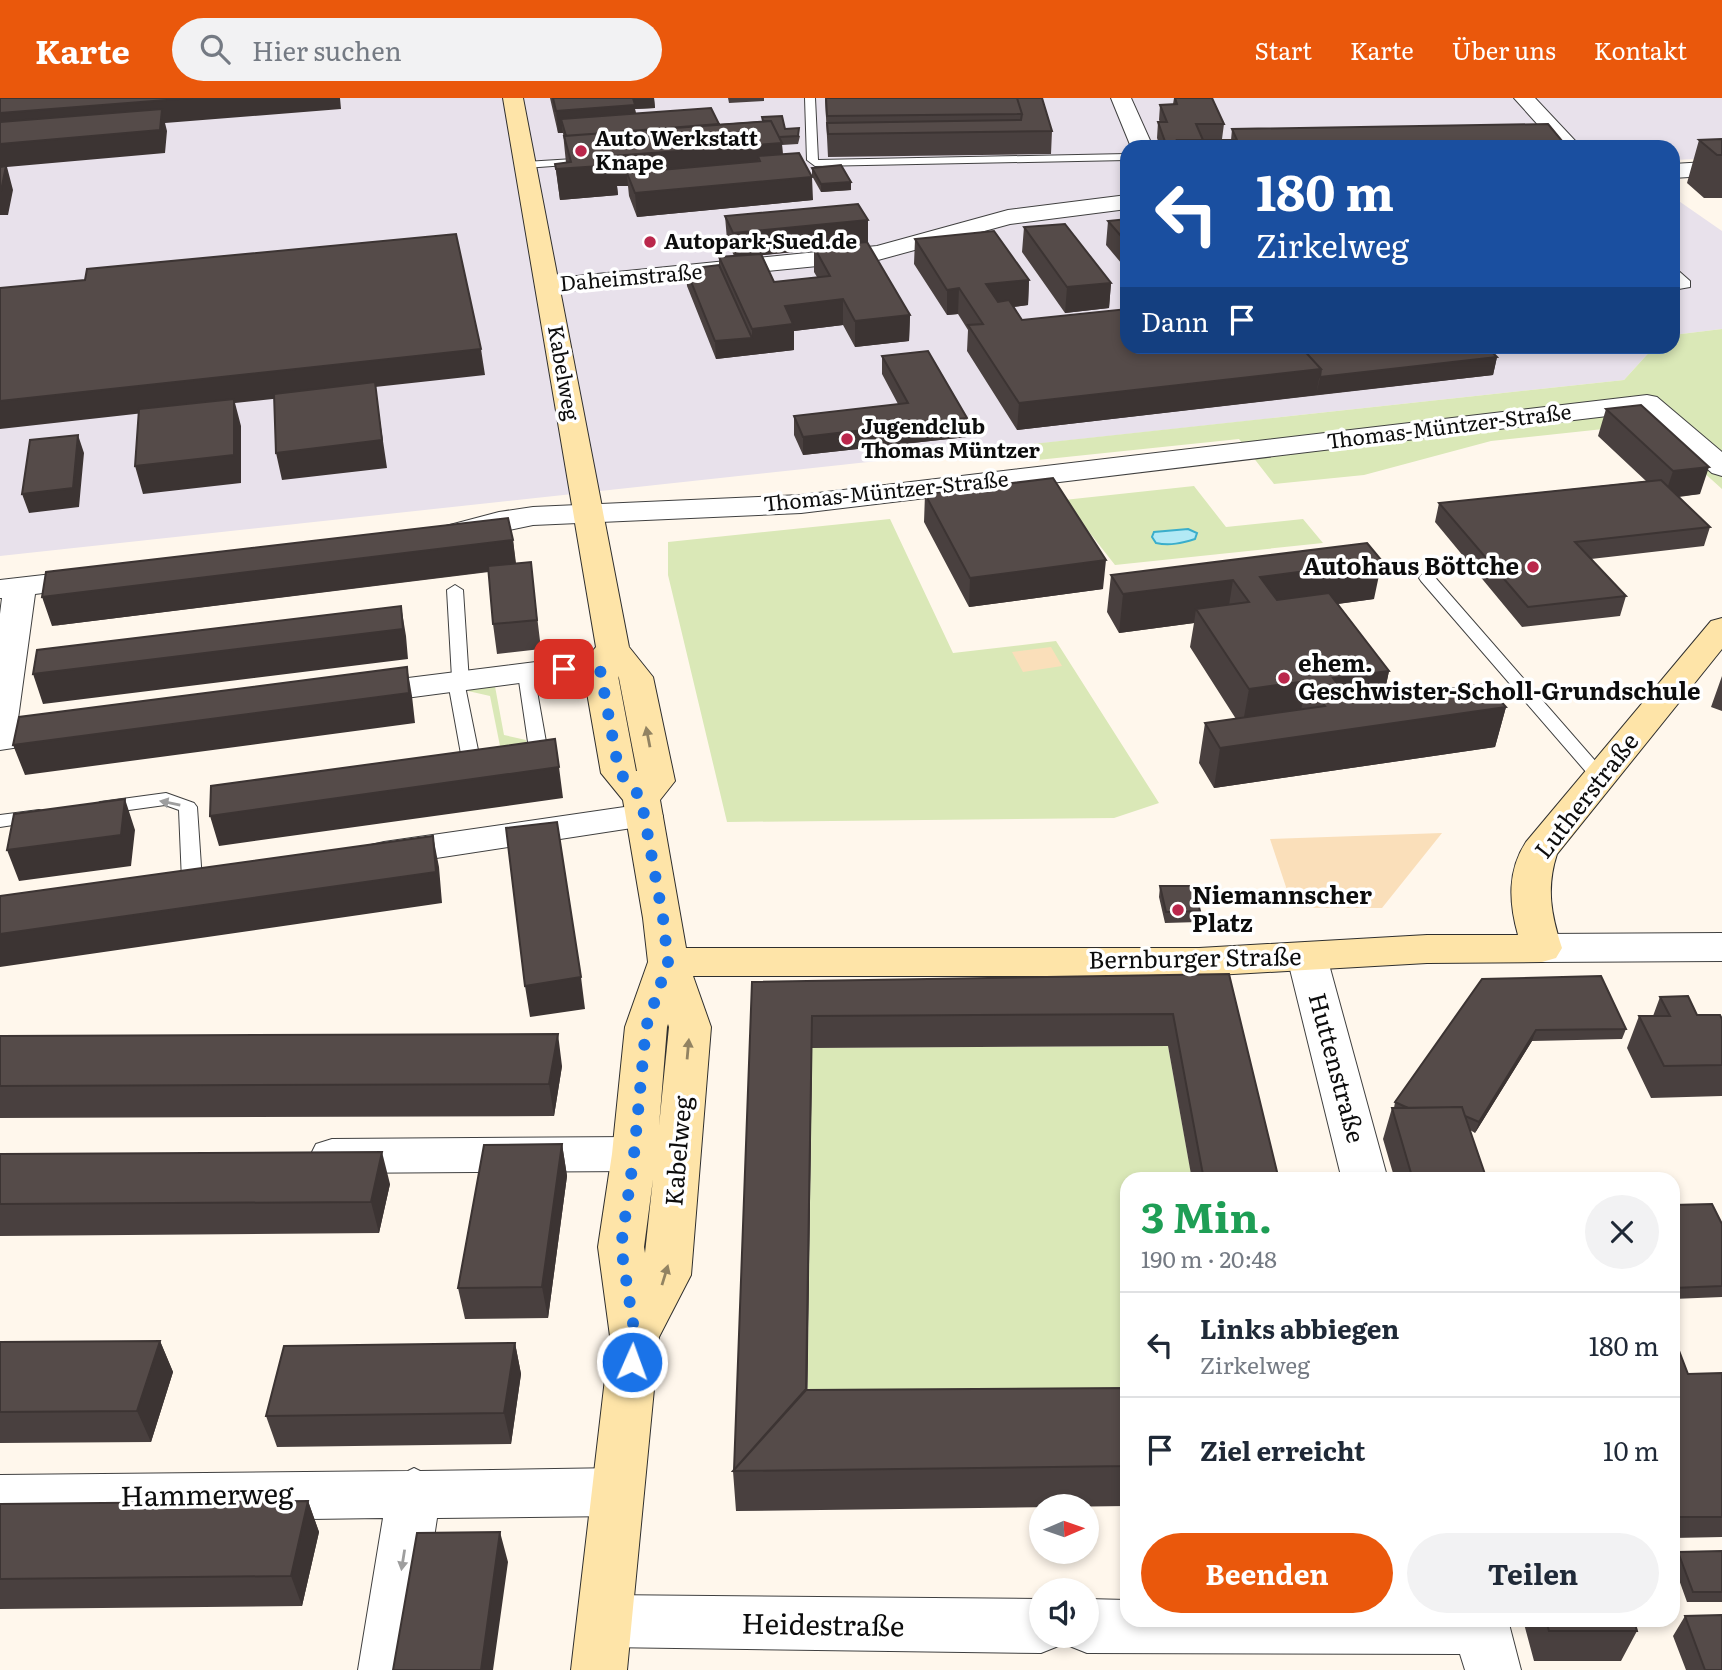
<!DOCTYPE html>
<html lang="de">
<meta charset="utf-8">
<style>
body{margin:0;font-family:Literata,serif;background:#f2f2f3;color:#1f2937;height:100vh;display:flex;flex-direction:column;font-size:26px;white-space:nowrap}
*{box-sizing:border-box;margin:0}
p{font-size:23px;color:#747a83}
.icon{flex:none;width:38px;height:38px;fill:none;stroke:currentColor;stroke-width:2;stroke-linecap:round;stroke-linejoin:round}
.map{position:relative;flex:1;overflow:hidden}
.sheet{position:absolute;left:1120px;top:1074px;width:560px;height:455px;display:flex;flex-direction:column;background:#fff;border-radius:21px;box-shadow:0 4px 10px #0003}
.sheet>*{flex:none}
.guide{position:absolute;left:1120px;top:42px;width:560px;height:214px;border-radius:21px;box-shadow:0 4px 10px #0003;background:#1a4fa0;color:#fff;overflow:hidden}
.needle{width:46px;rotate:88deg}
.tools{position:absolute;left:1029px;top:1396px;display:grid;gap:14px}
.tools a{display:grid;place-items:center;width:70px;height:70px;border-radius:50%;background:#fff;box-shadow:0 4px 10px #0003;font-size:35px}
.pin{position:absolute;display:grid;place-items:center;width:60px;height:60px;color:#fff;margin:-30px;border-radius:14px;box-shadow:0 4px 10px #0006}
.me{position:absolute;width:77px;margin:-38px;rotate:2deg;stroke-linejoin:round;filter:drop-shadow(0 0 5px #0008)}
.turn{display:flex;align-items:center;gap:24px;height:147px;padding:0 21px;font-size:32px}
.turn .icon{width:91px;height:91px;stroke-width:2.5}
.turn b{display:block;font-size:49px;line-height:60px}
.then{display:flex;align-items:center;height:66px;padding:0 21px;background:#0003;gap:14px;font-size:26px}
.round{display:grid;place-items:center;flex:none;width:74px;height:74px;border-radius:37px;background:#f2f2f3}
.head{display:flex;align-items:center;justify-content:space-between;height:119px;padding:0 21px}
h1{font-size:42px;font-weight:700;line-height:52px;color:#1e9e55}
.action{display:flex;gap:14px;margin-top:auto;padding:14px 21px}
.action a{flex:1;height:80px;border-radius:42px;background:#ea580c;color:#fff;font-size:28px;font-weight:700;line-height:80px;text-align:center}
.action a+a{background:#f2f2f3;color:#1f2937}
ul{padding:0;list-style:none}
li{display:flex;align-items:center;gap:21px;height:105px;padding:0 21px;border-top:2px solid #e0e1e3}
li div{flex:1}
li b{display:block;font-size:26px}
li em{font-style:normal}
header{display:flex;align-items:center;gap:42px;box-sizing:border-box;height:98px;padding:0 35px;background:#ea580c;color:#fff}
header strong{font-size:33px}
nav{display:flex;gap:38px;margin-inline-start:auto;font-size:24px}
.search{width:490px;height:63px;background:#f2f2f3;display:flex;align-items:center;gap:18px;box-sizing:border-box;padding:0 24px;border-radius:38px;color:#747a83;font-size:26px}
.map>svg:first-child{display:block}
.industrial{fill:#e8e1eb}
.green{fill:#dae8b7}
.sand{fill:#fadfba}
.water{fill:#b2e9f5;stroke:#3aaecb;stroke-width:2}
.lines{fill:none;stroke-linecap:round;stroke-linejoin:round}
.lane-casing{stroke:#404040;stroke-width:2}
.street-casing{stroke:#404040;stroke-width:2}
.secondary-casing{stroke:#2f2f2f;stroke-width:2}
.lane{fill:#fff;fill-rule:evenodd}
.street{fill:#fff;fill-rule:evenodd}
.secondary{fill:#fee4a8;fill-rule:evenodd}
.wall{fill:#49403f;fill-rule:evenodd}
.shaded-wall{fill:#3c3433}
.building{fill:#554b49;stroke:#3c3433;stroke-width:2}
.oneway{fill:#928362}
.oneway2{fill:#9e9e9e}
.route{stroke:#1a73e8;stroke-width:12;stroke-dasharray:0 21.6}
.poi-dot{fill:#ba274b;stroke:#fff;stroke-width:2.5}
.labels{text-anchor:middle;stroke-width:7;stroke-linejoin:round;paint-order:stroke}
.far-poi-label{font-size:21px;font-weight:bold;fill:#0d0d0d;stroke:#fff;text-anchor:start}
.far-street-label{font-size:21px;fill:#0d0d0d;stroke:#fff}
.poi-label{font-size:24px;font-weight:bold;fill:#0d0d0d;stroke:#fff;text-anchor:start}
.street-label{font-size:24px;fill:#0d0d0d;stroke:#fff}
.near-street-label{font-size:28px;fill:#0d0d0d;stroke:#fff}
</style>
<header>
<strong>Karte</strong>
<div class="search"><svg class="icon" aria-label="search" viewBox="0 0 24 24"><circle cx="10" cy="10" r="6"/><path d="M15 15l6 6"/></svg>Hier suchen</div>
<nav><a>Start</a><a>Karte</a><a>Über uns</a><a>Kontakt</a></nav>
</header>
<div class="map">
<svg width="1722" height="1572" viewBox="0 0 1722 1572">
<rect width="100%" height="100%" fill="#fff7ec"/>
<path class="industrial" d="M0,0h1722v60l-49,2v-13h-546v199l527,1 -30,33 -1624,176z
M1673,99l49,34v98l-49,6z"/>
<path class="green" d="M1722,231v160l-72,-65 -159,17 -127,34 -90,9 -35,-45 -211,22 -14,-15 610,-66 30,-33 19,-1v-11z
M1194,388l32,41 77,-8 20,24 -208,22 -51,-65z
M890,421l63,134 103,-12 103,162 -45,15 -387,4 -59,-247v-33z
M494,583l10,54 22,5 1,6 -25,10 -12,-60 -22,-5 6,-6z
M1168,948l24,133 -65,1v249l-320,2 5,-383z"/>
<path class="sand" d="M1051,549l11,19 -39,6 -11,-20z
M1442,735l-60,75h-89l-23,-69z"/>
<path class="water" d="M1188,431l9,4 -2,6c-13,4 -25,7 -39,4l-4,-6 2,-5z"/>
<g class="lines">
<defs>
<path id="lane" d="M805,0h10l3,62 309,-6v6l-312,6 -8,-6z
M590,60l5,3 -1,2 -69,5 -5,-3 5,-3z
M1673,168l17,15v6l-17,3v-8h4l-4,-5z
M1427,475l6,2 172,197 3,4 -3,4h-12l-172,-199 -2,-3 2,-3z
M455,487l8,5 6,92 -4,4 15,74 11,1 3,4c-6,8 -25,8 -31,0l-15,-83 4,-4 -5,-88z
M526,571l8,5 12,68 -10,22 -11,2 -9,-5 7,-5 5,-14 -10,-68z
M166,695l28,10 3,4 5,74 -3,4h-14l-3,-4 -3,-71 -14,-5 -65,9 -9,-6 9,-6z
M39,712l7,2 2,4 -2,4 -46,7v-12z"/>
<path id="street" d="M1111,0h20l22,49h-22z
M1514,0h21l46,49h-23z
M1722,63v14l-49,3v-14z
M1127,97v14l-117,15 -132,36 -331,33 -9,-2 -3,-5 3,-5 9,-2 330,-33 131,-36z
M1647,297l10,2 65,55v24l-10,-3 -71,-61 -840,101 -268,12 -76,16 -11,-3 -4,-6 4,-6 53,-14 34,-5 268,-12z
M96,471l11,2 5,7 -5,7 -72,9 -18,132 50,-5 12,3 5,7 -5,7 -79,12v-136l2,-16h-2v-18z
M599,556l12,3 5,7 -5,7 -251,33 -12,-3 -5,-7 5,-7 12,-3z
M645,706l13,4 5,8 -5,8 -274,42 -13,-3 -6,-9 6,-9 13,-3z
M1722,835v28l-180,1 -14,-4 -6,-10 6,-10 14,-4z
M1307,845l14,4 6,10 61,223h-46l-55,-223 6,-10z
M634,1039l16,5 6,12 -6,12 -16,5 -302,2 -16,-5 -6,-12 6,-12 16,-5z
M414,1370l6,3 198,-3 19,7 7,17 -7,17 -19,7 -181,2 -23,152h-56l25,-152 -383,5v-48l408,-4z
M605,1497l436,4v37h46v-37l40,1v20h381l13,50h-56l-5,-16 -373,-1 -20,-8 -3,-8 -3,8 -20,8 -436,-6 -20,-7 -8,-19 8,-19z"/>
<path id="secondary" d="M503,0h20l106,549 24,30 22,104 -15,19 26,148h513l228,-13h91c-9,-32 -11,-64 8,-93l185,-221 11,-3v31l-165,205c-11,34 -6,61 5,94l-6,10 -14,4 -115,1 -228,13h-506l18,51 -20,248 -32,62 -32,333h-56l39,-334 -12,-89 14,-93 13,-127 23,-65 -5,-44 -20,-118 -22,-27 -19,-109 14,-17zM618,578l1,2 18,93h-1zM668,926l1,3 -10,99 8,-99zM653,1081l-8,74 -1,-6z"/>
</defs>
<use href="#lane" class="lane-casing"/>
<use href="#street" class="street-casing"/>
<use href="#secondary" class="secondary-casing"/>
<use href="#lane" class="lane"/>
<use href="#street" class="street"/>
<use href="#secondary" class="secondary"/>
</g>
<path class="wall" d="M550,0h104l1,10 -20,1 1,4 83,11 43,-3v-4l38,19 -2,8 -16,1 1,9 30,46 -176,17 -8,-21 -1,-10h-11l1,9 -58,5 -5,-36 11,-1 -3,-30h-5z
M728,0h36v3l-35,2z
M825,0h217l10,33 -1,23 -223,3z
M1174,0h38l12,26 -2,15 -19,1h28l1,-11 331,13 -1,5h-402l-3,-9 1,-16h2l-1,-2 1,-15 13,-1z
M1722,41v59h-18l-17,-15 12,-43z
M812,70l39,14v8l-30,2 -9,-16z
M725,118l143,28 42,71 -1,26 -54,6 -12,-22 -49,6v19l-78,9 -29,-73 -1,-17 33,-4v-8l15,-1 -7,-16zM814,152v22l3,5 -43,5 -12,-27z
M1127,121v51l-21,-25 2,-24z
M1024,129l87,56 -2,25 -44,5 -43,-61z
M915,141l114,41 -1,25 -14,2 8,13 475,37 -4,18 -476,55 -50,-79 1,-21 -10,-16 -11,1 -33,-51z
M882,258l85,62v19l-164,18 -9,-20v-19l104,-12 -16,-30z
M1606,311l94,85 -21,3 31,30 -6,19 -113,13 35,37 -6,20 -98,11 -87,-105 4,-19 207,-22 -48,-45z
M925,396l178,95 -134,18 -45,-85z
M513,442l3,23 18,28 7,58 -44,5 -4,-30 -4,-52 -437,54z
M1367,445l7,56 -36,5 51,67 -6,27 123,9 -11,40 -281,41 -15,-25 6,-40 31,-4 -46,-72 4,-24 -75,10 -12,-21 4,-37z
M1722,578v35l-11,-4z
M1160,788l40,25 -1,11 -34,1 -6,-26z
M1229,876l50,206h-87l-24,-134 -356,2 -5,342 320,-2v118l-391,5 -3,-40 1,-1 18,-488z
M1482,881l144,50 -4,10 -90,2 -57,92 -5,-3 17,50h-92l-12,-41 9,-31h2l1,-6z
M1660,899l37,18 25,4v77l-71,2 -24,-50 12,-32h14z
M0,938l562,30 -8,50 -554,2z
M562,1046l5,32 -19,142 -83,1 -7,-31z
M0,1056l390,30 -11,49 -379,3z
M1673,1107l49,19v73l-49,2z
M1673,1237l15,39 34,-1v164l-49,1z
M160,1243l13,31 -22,70 -151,1v-101z
M515,1245l6,31 -10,70 -234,3 -11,-31z
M308,1403l11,31 -17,74 -302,3v-105z
M1722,1453v51h-35l-14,-39 5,-11z
M1685,1518l37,54h-36l-13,-34z
M1523,1522h111l3,11 -16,30h-87z"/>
<path class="shaded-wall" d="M192,0h148l1,11 -176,14 2,8 -2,22 -158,14 6,23 -5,25h-8v-102z
M630,0h24l1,10 -20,1 2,18 -76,-8 2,14h-5l-2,-22z
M782,45l1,30 -23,-12 -2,-5 1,19 -132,-2 1,13h-11l1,9 -58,5 -4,-31 57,-13z
M812,79l1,23 -176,17 -2,-24z
M851,84v8l-30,2v-8z
M868,122v25l-54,2v3l-79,8 -2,-25z
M1029,182l-1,25 -43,5 1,-26z
M1111,185l-2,25 -44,5 2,-26z
M959,190l-1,26 -11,1v-25z
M843,201v26l-49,6v19l-78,9 -1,-18 37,-3v-9l33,-23z
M910,217l-1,26 -54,6v-26z
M481,251l4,26 -110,12 12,81 -105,12 -6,-27 99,-65 -140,15 6,23v57l-98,11 -8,-28 99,-63 -234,26v-28z
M1497,259l-4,18 -177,20 4,-18z
M1321,271l-5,26 -299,35 2,-27z
M967,320v19l-164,18v-18z
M78,337l6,18 -5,54 -50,6 -7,-19z
M1709,369l-9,27 -36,4 9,-27z
M513,442l3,28 -464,58 -10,-29z
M1106,462l-3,29 -134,18 1,-29z
M1382,463l-8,38 -120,16 6,-38z
M1233,482l-6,38 -31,-9 -2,14 -75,10 4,-39z
M401,508l5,30 2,23 -365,45 -10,-30z
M407,569l5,29 3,27 -390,52 -12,-30z
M1389,573l-8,39 -55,7 7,-39z
M1307,583l-8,39 -57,8 7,-39z
M1506,609l-11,40 -281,41 6,-40z
M559,669l4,31 -344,48 -9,-30z
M125,701l10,31 -4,36 -112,15 -12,-31z
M433,738l6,31 3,36 -442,64v-33z
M581,879l4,32 -55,8 -5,-31z
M812,918v32l-5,383 -35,40z
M1536,932l-4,11 -57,92 4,-11z
M558,936l4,32 -8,50 -5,-32z
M562,1046l5,32 -19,142 -6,-31z
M382,1054l8,32 -11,49 -8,-31z
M160,1243l13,31 -22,70 -14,-31z
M515,1245l6,31 -10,70 -7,-31z
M308,1403l11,31 -17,74 -11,-30z
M500,1434l8,30 -15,108h-12z"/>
<path class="building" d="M0,0h192l-192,15z
M553,0h80l2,7 -79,6z
M826,0h191l5,16 -195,2z
M1017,0h25l10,33 -224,3 -1,-11 194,-3 1,-6z
M1175,0h37l12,26h-28l7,16h-26l-1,7h-9l-9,-25h9l-7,-17 17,-1z
M711,10l8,16 -153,12 -5,-17z
M162,11l-2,21 -160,14v-22z
M782,18l3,13 14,-1 -1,8 -19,1 -8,-16h-8l-1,-4z
M771,23l11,22 -169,13 2,9 -59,4 -1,-5 16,-2 -7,-26z
M1548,26l15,18 -81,4 -2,-3 -151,3 1,1h-150l-3,-7h60l-5,-11z
M1722,41v16h-5l-18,-15z
M799,55l13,24 -177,16 -8,-20 133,-12 -2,-5z
M841,67l10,17 -30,2 -9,-16z
M6,68l-5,25h-1v-24z
M858,106l10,16 -135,13 -8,-17z
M1127,121v24l-19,-22z
M1065,126l46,59 -44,4 -43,-60z
M994,133l35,49 -43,4 12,18 11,-2 13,20 105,-11v37h173l21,23 -302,34 -51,-78 15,-1 -24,-36 -12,2 -32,-51z
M456,136l25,115 -481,52v-113l85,-8 2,-11z
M867,144l43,73 -55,6 -12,-22 -58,7 8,18 -41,5 -33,-72 42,-3 13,28 56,-6 -16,-29z
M719,167l33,73 -37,3 -29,-72z
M1300,248h186l11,11 -177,20 1,-8z
M928,253l39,67 -164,19 -9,-21 114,-13 -26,-47z
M375,284l7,58 -106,13 -2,-59z
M234,301v56l-99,11 4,-57z
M1641,307l68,62 -36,4 -67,-62z
M78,337l-5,53 -51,6 8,-54z
M1053,380l53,82 -136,18 -45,-84z
M1661,382l49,47 -135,15 51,54 -98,11 -89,-104z
M508,420l5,22 -471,57 4,-25z
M1367,445l15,18 -122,16 17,23 52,-7 60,78 -56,7 18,24 135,-18 20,23 -286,41 -15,-25 120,-17 -18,-25 -58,8 -53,-80 53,-7 -16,-22 -110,14 -12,-19z
M531,464l6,58 -44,4 -5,-58z
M401,508l2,23 -370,45 4,-24z
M407,569l2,26 -396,52 6,-28z
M555,641l4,28 -349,49 1,-30z
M125,701l-4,36 -114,15 7,-36z
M557,724l24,155 -56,9 -19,-158z
M433,738l3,36 -436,62v-38z
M1160,788h34l6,25 -34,1z
M1229,876l50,206h-75l-31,-166 -361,2 -6,374 -72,80 18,-488z
M1601,878l25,53 -90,1 -57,92 -14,-6 -3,-9 -54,1 -13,-6 87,-123z
M1688,898l9,19h23l2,4v46l-58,1 -25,-50h31l-10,-19z
M558,936l-9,50 -549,2v-50z
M1462,1009l25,73h-74l-21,-72z
M562,1046l-20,143 -84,1 26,-143z
M382,1054l-11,50 -371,2v-50z
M1712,1106l10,20v62l-49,2v-83z
M1673,1237l15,39 34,-1v144h-49z
M160,1243l-23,70 -137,1v-70z
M515,1245l-11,70 -238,3 18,-70z
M1127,1290v78l-394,5 72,-81z
M308,1403l-17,75 -291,3v-75z
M500,1434l-19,138h-88l24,-137z
M1722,1453v41h-29l-15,-40z
M1722,1517v55h-17l-20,-54z
M1546,1522h88l3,11h-88z"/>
<defs><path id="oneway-solid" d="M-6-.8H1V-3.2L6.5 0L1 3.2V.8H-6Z" transform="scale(1.75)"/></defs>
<g class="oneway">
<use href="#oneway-solid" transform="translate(648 639) rotate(-101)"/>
<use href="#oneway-solid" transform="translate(688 951) rotate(-85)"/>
<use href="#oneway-solid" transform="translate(665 1177) rotate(-73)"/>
</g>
<g class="oneway2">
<use href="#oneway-solid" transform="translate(170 705) rotate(-169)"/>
<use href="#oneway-solid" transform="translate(403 1462) rotate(99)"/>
</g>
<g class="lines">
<path class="route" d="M564,571l35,-5 20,108 22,26 22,120 5,44 -22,65 -12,127 -13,93 14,89 -3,26"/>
</g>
<g class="poi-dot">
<circle cx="581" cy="53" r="7"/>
<circle cx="650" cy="144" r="7"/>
<circle cx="847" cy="341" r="7"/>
<circle cx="1533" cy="469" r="7"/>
<circle cx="1284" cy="580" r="7"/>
<circle cx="1178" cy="812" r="7"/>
</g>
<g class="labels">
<g class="far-poi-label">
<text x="595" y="48">Auto Werkstatt<tspan x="595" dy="24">Knape</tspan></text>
<text x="664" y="151">Autopark-Sued.de</text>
<text x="861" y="336">Jugendclub<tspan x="861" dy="24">Thomas Müntzer</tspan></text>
</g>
<g class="far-street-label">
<text transform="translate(631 180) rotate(-5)" y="7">Daheimstraße</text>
<text transform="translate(563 275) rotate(80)" y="7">Kabelweg</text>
<text transform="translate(1449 329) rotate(-7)" y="7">Thomas-Müntzer-Straße</text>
<text transform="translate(886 394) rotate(-6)" y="7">Thomas-Müntzer-Straße</text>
</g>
<g class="poi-label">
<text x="1519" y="477" text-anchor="end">Autohaus Böttche</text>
<text x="1298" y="574">ehem.<tspan x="1298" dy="28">Geschwister-Scholl-Grundschule</tspan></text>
<text x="1192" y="806">Niemannscher<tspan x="1192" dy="28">Platz</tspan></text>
</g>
<g class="street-label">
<text transform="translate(1587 698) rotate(-52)" y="8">Lutherstraße</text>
<text transform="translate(1195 861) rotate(-1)" y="8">Bernburger Straße</text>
<text transform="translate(1336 970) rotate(75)" y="8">Huttenstraße</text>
<text transform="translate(679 1053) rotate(-85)" y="8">Kabelweg</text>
</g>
<g class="near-street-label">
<text transform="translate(207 1397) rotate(-1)" y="10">Hammerweg</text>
<text transform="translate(823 1527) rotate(1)" y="10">Heidestraße</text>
</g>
</g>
</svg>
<div class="tools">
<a><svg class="needle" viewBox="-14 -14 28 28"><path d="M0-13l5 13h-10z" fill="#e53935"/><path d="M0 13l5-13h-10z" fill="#747a83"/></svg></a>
<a><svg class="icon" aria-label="sound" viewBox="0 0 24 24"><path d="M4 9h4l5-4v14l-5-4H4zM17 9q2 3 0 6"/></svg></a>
</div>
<div class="pin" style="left:564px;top:571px;background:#d93025"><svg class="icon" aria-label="arrive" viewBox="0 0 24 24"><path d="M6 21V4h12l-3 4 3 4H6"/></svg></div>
<svg class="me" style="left:632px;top:1264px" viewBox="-20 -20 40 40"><circle r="17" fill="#1a73e8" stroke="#fff" stroke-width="3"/><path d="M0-11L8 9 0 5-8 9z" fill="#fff"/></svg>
<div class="guide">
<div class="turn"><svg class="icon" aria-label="left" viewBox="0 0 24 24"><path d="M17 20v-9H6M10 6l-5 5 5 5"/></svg><div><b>180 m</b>Zirkelweg</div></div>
<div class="then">Dann<svg class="icon" aria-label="arrive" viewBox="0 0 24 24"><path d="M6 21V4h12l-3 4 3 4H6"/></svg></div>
</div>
<section class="sheet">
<div class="head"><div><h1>3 Min.</h1><p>190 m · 20:48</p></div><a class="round"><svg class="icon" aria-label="close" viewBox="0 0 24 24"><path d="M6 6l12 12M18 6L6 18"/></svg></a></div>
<ul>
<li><svg class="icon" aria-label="left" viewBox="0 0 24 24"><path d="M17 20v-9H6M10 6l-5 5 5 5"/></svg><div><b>Links abbiegen</b><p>Zirkelweg</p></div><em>180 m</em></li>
<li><svg class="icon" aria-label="arrive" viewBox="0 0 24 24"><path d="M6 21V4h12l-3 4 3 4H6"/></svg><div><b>Ziel erreicht</b></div><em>10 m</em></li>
</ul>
<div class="action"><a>Beenden</a><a>Teilen</a></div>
</section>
</div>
